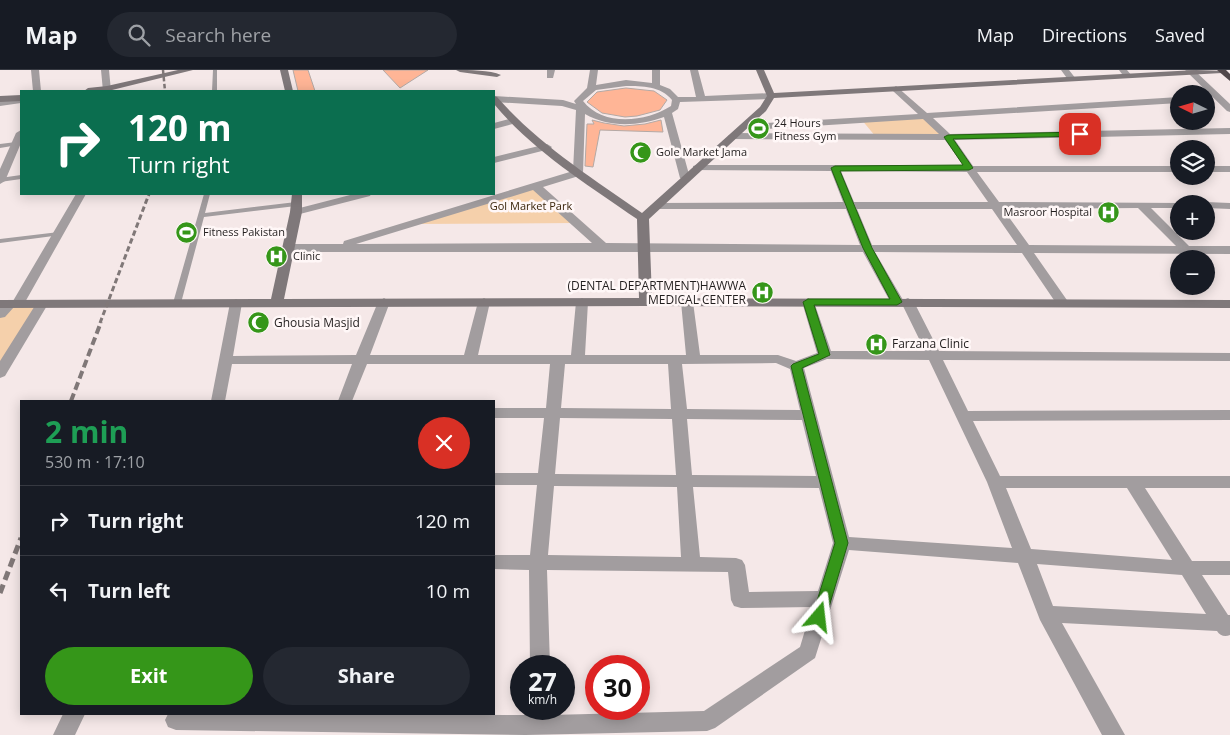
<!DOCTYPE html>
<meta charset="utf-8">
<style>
body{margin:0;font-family:"Open Sans",sans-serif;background:#242831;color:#f1f3f6;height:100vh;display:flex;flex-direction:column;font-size:19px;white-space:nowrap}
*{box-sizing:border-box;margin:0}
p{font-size:16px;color:#9ea1a6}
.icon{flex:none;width:28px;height:28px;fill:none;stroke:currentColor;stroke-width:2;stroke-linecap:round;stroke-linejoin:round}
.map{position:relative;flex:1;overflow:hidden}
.panel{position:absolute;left:20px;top:330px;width:475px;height:315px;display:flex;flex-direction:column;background:#171b24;border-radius:0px;box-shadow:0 2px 12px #0003}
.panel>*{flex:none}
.guide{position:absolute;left:20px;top:20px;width:475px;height:105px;border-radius:0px;box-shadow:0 2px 12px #0003;background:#0b6e4f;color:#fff;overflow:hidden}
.needle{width:32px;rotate:275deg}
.controls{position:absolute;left:1170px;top:15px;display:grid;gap:10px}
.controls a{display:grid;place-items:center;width:45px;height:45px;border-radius:50%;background:#171b24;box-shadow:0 2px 12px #0003;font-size:25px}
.speed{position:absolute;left:510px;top:585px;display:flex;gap:10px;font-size:25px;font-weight:700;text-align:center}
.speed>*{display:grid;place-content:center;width:65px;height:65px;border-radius:50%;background:#171b24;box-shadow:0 2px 12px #0003;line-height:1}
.speed small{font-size:12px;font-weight:400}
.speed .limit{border:8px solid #d22;background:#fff;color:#111}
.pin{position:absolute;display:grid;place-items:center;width:42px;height:42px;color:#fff;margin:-21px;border-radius:10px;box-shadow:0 2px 8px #0006}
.me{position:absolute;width:55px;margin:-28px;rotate:17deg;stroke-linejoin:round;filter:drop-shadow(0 0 4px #0008)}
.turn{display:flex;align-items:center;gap:18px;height:105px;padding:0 25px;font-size:22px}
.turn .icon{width:65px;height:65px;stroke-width:2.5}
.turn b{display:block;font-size:35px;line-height:42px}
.round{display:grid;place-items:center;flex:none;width:52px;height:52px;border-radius:26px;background:#242831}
.overview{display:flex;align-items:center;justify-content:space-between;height:85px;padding:0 25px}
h1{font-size:30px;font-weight:700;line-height:38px;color:#1e9e55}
.action{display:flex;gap:10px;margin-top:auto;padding:10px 25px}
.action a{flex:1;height:58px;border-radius:30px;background:#359619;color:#fff;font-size:20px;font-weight:700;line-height:58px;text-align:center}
.action a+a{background:#242831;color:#f1f3f6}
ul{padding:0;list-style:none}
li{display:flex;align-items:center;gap:15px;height:70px;padding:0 25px;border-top:1px solid #363941}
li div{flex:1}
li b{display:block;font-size:19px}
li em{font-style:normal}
header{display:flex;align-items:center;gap:30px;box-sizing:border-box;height:70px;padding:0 25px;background:#171b24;border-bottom:1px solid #363941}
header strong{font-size:24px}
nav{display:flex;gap:28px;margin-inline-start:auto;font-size:18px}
.search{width:350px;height:45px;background:#242831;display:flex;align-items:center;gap:12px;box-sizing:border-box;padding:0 18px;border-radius:28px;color:#9ea1a6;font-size:19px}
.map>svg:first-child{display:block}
.green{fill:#f5d0ab}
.building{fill:#ffb596;stroke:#b4a9a5}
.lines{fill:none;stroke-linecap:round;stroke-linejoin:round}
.lane{fill:#a29d9f;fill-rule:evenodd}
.street{fill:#a29d9f;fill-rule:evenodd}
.secondary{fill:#7f787a;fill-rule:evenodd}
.highway{fill:#51474a;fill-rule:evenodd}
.rail-far3{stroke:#807878;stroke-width:2.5;stroke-dasharray:4.5 2.5;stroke-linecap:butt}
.rail-far2{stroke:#807878;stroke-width:3;stroke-dasharray:5.5 3;stroke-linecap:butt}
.rail-far1{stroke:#807878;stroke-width:4;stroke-dasharray:8 4;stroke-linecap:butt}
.rail{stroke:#807878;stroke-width:5;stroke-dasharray:9 5;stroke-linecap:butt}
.route{fill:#359619;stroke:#226210}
.labels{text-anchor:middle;stroke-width:5;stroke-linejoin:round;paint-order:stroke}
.far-poi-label{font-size:11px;fill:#221e1e;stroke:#fff7f7;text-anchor:start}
.far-park-label{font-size:11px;fill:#3a250b;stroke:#fff7f7}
.poi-label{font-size:12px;fill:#221e1e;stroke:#fff7f7;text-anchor:start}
</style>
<header>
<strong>Map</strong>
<div class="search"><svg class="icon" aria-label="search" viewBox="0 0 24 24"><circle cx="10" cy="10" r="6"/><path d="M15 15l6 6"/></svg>Search here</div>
<nav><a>Map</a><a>Directions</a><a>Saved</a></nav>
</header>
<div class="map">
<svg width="1230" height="665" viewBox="0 0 1230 665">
<rect width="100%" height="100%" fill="#f5e8e8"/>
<path class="green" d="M923,45l25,22h-72l-15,-18z
M535,116l41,37 -164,1z
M10,234h32l-42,69v-59z"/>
<path class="building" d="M293,0h15l7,21h-17z
M383,0h45l-28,18z
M626,18l28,3 13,9 -7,10 -23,6 -12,1 -23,-4 -15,-11 10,-10z
M592,50l12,3 20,3 21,-2 16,-4 2,12 -63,-2 -7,37 -8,-1 2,-42h7z"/>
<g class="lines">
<path class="lane" d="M213,0h4v21h-5z
M16,72l2,1v2l-18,3v-4z
M21,105v4l-21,3v-4z
M204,124h6l-5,19 91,-11 3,2 -3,2 -92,11 -23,86 -1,2h-6l-1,-2z
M59,162l2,1v2l-61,8v-4z"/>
<path class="street" d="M31,0h8l2,21h-8z
M101,0h8l2,21h-8z
M547,0h8l-2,8h-6z
M590,0h8l-2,15 30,-5 26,3v-13h8v15l10,4 8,8h18l-6,-27h8l7,26 66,-3 4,3 -4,3 -91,3 -2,7 -6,4 18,65 -5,3 -5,-3 -16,-61c-25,9 -55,11 -79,-3l-2,59 -1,2 -39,12 63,56 254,2 -14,-36h-190l-5,-3 5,-3 187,-1 -12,-31 -138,-1v-4l4,-1h266l-18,-25 -212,-1 -5,-3 5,-3 206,1 -16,-15 -172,11 -5,-3 5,-3 167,-10 -25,-23 -1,-2 4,-3 31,27 252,-16v6l-246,15 17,16 280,-6v6l-275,6 18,26h206v6h-202l22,30 184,1 -4,1v4h-28l38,38h41v8l-196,-1 35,50 -6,4 -5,-1 -36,-53 -147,-1 28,48 5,-2 6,4 25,49 291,2v8l-287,-1 25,51 262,-1v10l-257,1 27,55h230v12h-85l47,73h38v14h-28l26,40h2v20c-5,2 -10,1 -13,-4l-155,-8 63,112h-23l-62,-115 -22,-57 -169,-13 -34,108 -100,70 -8,3 -182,4 -349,-5 -8,-3 -3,-7 3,-6 362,1v-6h22l-1,6 153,-4 96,-64 12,-40 -71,1 -7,-2 -3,-6 -3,-28 -181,-2 3,96h-20l-1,-96 -35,-1v-14h36l7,-70h-43v-12h44l6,-55h-50v-10h52l4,-44h-183l-15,37h-14l14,-37h-120l-7,37h-14l19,-98 6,-4 6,4 -9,53 123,-1 22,-53 6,-4 6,4 -20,53h94l14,-53 6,-4 6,4 -12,53h93l5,-53 6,-4 6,4 -3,53h101l-5,-53 6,-4 6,4 7,53h78l18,6 21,-8 -15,-51 6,-4 6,4 17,49h94l-23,-47 -5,2 -5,-1 -29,-53h-575l-6,-4 6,-4h55l1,-3 229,-70 3,-61 -14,-4 -68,-4v-6l69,4 13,4 -2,-3 13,-13zM626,16c16,0 35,0 46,14l-1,6c-25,16 -68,21 -88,-5l13,-11zM841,101l126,1 21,30h-134zM533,120l59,53 -236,1zM1138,138l38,38 -147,-1 -26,-36zM857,139h135l25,36h-145zM827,289l102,1 58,122 25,66 -163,-11 -45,-169zM776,293l14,6 10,41 -113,-1 -5,-45zM565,294h103l3,45 -110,-1zM560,348l112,1 4,56 -121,-1zM687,349l115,1 14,56 -124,-1zM554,416l123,1 4,70 -133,-2zM693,417l126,1 14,55 -15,48 -69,1 -4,-27 -3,-5 -6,-2 -36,-1zM1006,418h121l45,72 -141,-11zM1037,494l145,11 24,39 -153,-8z
M1061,0h8l7,9 -7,2z
M1119,0h8l5,6 -7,2z
M1185,0h9l36,34v8l-3,-1z
M21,27v6l-21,3v-6z
M513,48l5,3 -2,2 -22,6v-6z
M21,60v13l-16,38 -5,3v-15l16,-36z
M547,74l5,3 -2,2 -56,14v-6z
M1206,96h24v6h-24z
M76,124h10l-62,110 -1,3h-9l-9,10 -5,1v-11l5,-6h8z
M354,124h17l-1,2 -74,19 -6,-3 2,-2z
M1206,132l24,1v6l-24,-1v-4h-5z
M42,230l6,4 -43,72 -5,2v-17l36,-57z
M63,644h22l-10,21h-22z"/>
<path class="secondary" d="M178,0h15l-85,21h-24l4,-3 19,-2z
M280,0h8l5,21h-8z
M456,0c13,0 34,0 45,5l-4,2 -37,-5z
M756,0h8l10,23 422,-23 30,1 -4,2 -448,25 -8,13 -117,108 3,79 578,2v8l-584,-2 -646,2v-8l271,-1 19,-87 2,-18h10v18l-18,87 355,-1 -2,-79c-49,-34 -104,-68 -143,-115v-8l3,1c41,47 95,81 145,116l118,-106 7,-11z
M21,25v6l-21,1v-6z"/>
<path class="highway" d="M1217,0h9l4,4v7z"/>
<path class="rail-far3" d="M163,0l2,21"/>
<path class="rail-far2" d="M100,253l49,-129"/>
<path class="rail-far1" d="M71,331l30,-79"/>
<path class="rail" d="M0,523l21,-55"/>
</g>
<path class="route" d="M1080,62l3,2 -1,2 -129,3 20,29 -4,2 -129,1 32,77 30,54 -5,3h-83l16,50 -28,13 46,175 -22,74 -2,4 -5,2 -5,-2 -2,-4 23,-74 -44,-177 2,-2 26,-10 -16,-52 5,-3h82l-27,-51 -32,-80 4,-2 128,-1 -19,-28 4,-2z"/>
<defs>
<symbol id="stadium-disc" viewBox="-11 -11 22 22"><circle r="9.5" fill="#359619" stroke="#fff7f7"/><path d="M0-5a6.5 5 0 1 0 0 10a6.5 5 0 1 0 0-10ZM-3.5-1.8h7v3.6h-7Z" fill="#fff"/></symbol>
<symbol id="mosque-disc" viewBox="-11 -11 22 22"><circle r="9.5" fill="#359619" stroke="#fff7f7"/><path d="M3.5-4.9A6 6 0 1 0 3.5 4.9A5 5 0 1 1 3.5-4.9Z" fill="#fff"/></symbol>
<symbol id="hospital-disc" viewBox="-11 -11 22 22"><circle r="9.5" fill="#359619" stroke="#fff7f7"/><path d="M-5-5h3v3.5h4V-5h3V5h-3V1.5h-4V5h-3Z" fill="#fff"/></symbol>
</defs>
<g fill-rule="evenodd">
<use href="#stadium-disc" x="746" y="46" width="25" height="25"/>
<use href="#mosque-disc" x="628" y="70" width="25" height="25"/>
<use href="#hospital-disc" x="1096" y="130" width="25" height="25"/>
<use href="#stadium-disc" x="174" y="150" width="25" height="25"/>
<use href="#hospital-disc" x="264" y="174" width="25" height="25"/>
<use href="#hospital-disc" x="750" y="210" width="25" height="25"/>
<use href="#mosque-disc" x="246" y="240" width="25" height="25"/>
<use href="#hospital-disc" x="864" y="262" width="25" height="25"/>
</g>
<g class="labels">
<g class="far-poi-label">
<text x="774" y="57">24 Hours<tspan x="774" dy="13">Fitness Gym</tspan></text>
<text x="656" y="86">Gole Market Jama</text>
<text x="1092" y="146" text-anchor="end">Masroor Hospital</text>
<text x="203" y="166">Fitness Pakistan</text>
<text x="293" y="190">Clinic</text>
</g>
<g class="far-park-label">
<text x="531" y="140">Gol Market Park</text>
</g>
<g class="poi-label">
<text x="746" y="220" text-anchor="end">(DENTAL DEPARTMENT)HAWWA<tspan x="746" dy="14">MEDICAL CENTER</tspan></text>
<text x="274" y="257">Ghousia Masjid</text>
<text x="892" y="278">Farzana Clinic</text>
</g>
</g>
</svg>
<div class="controls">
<a><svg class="needle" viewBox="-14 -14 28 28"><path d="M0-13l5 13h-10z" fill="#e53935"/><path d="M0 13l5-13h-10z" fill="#9ea1a6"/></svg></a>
<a><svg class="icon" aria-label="layers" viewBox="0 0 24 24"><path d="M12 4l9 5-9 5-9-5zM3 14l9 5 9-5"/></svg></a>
<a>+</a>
<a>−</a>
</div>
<div class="speed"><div>27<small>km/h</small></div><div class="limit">30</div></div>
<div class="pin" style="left:1080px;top:64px;background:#d93025"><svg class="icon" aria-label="arrive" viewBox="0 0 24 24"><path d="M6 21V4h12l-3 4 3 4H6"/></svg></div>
<svg class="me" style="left:819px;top:547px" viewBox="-20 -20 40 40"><path d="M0-17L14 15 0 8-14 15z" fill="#359619" stroke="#fff" stroke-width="4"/></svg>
<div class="guide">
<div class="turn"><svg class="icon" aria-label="right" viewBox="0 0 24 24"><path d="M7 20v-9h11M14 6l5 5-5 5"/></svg><div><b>120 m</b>Turn right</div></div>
</div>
<section class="panel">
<div class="overview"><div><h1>2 min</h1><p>530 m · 17:10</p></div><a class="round" style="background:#d93025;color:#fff"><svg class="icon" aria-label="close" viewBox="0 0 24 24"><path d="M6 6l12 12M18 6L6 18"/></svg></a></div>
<ul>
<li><svg class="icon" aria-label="right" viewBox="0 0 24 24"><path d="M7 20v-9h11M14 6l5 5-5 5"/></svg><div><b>Turn right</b></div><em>120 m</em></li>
<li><svg class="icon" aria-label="left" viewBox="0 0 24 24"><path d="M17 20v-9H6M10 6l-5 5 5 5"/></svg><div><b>Turn left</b></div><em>10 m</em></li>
</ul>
<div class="action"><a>Exit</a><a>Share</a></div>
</section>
</div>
